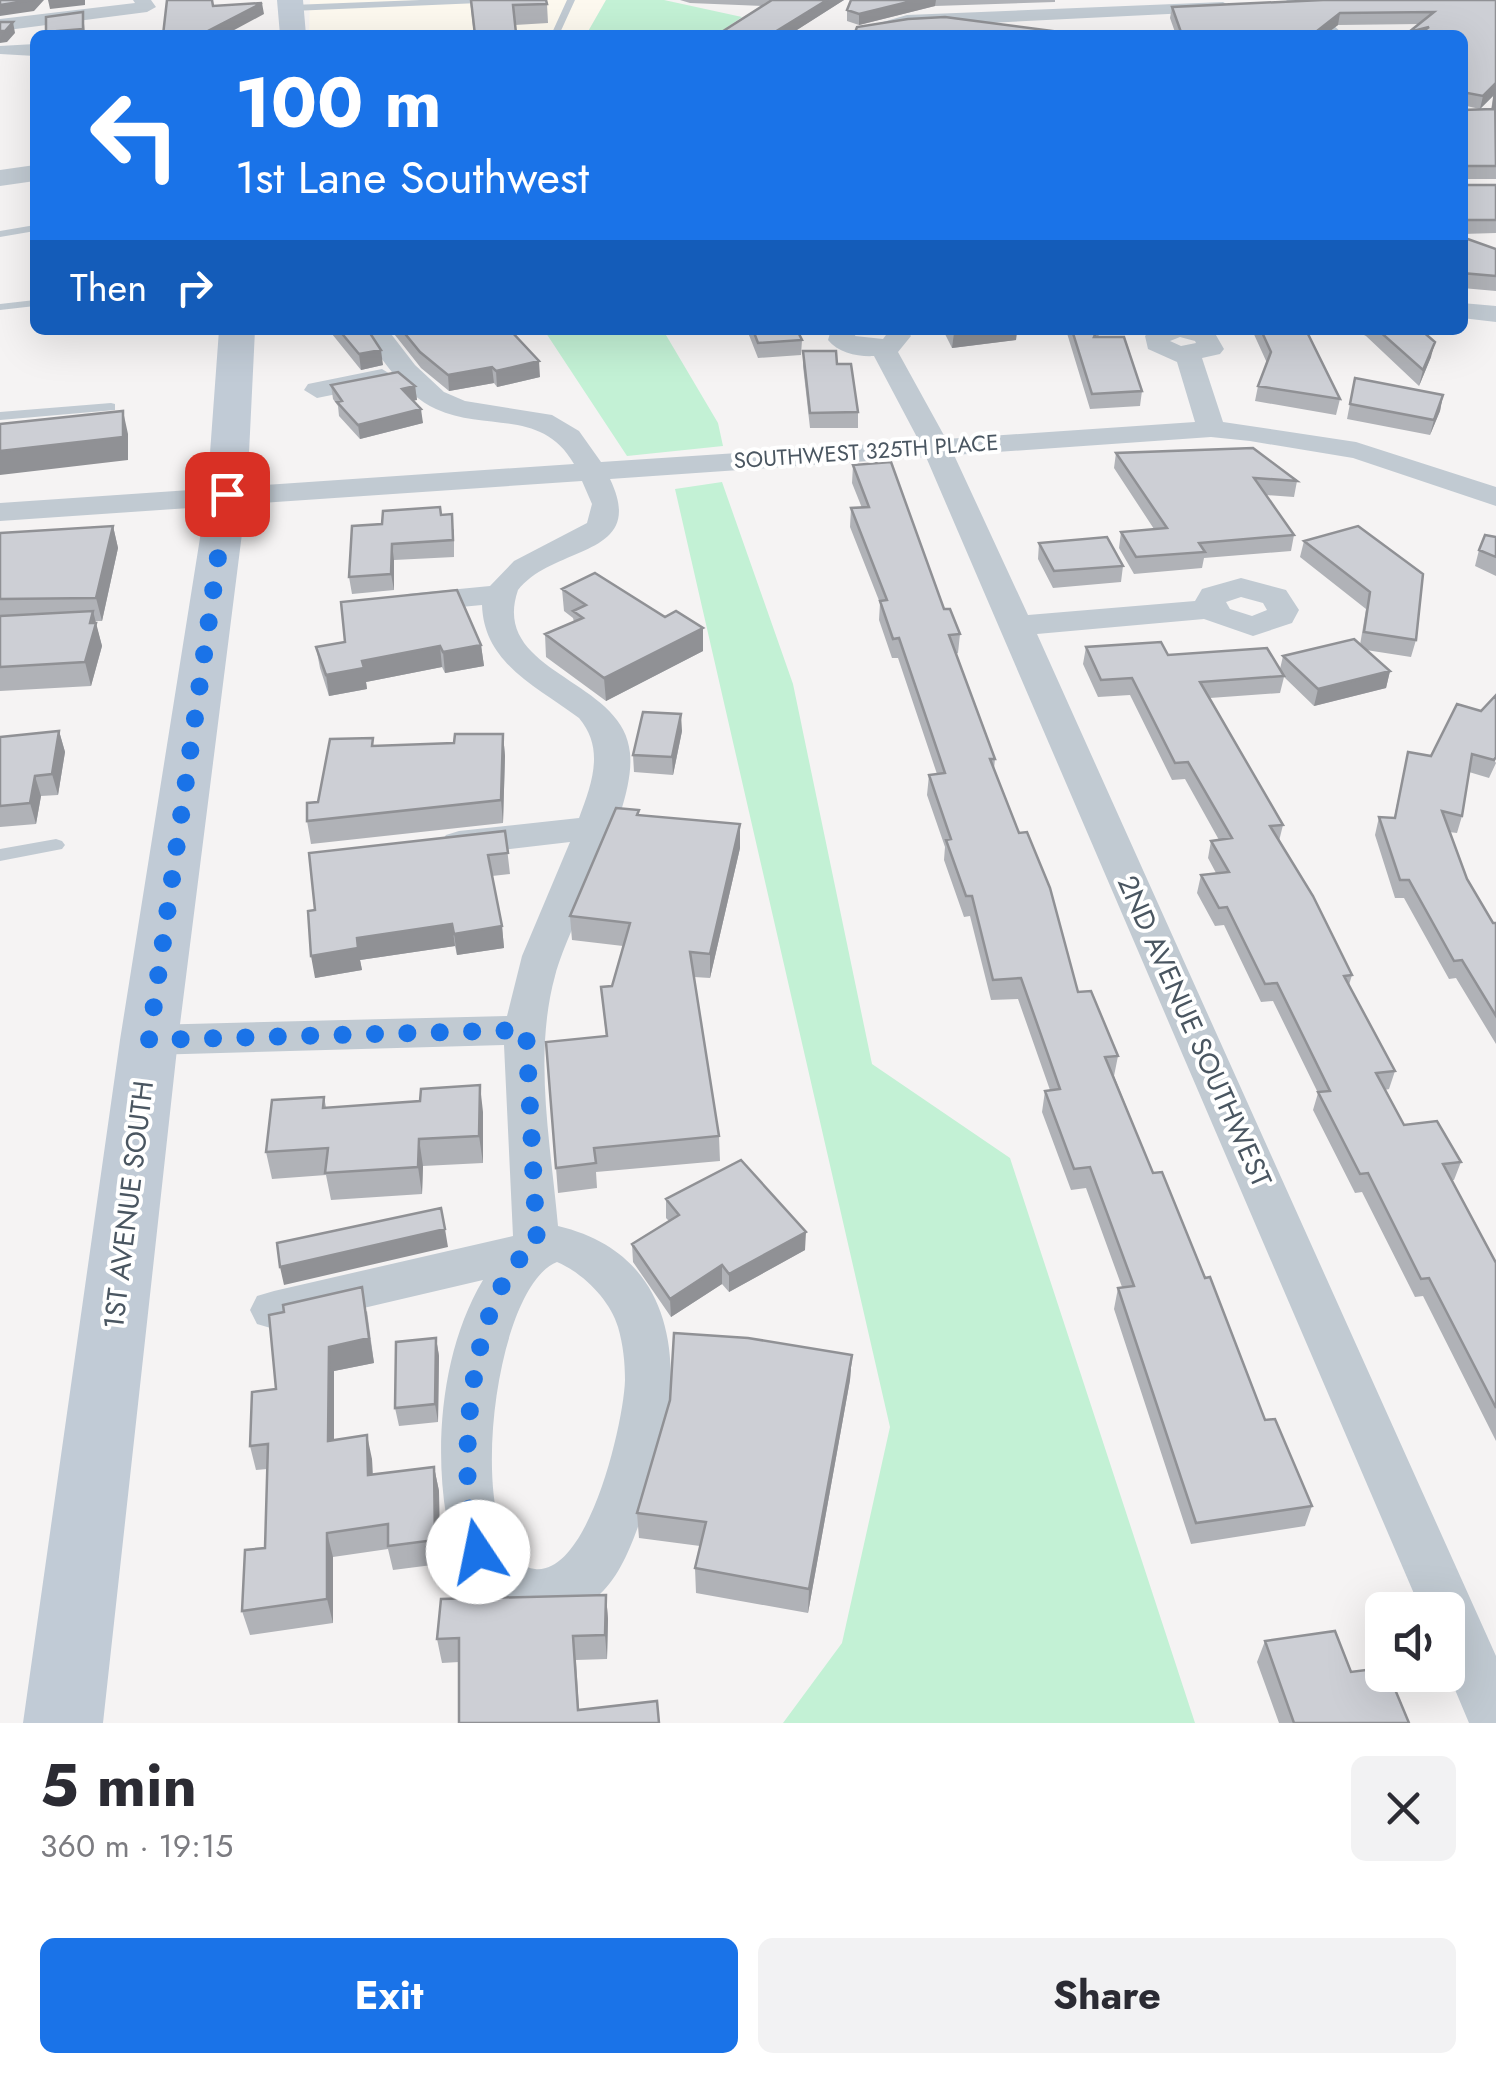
<!DOCTYPE html>
<meta charset="utf-8">
<style>
body{margin:0;font-family:Jost,sans-serif;background:#f2f2f3;color:#2b2b33;height:100vh;display:flex;flex-direction:column;font-size:38px;white-space:nowrap}
*{box-sizing:border-box;margin:0}
p{font-size:32px;color:#7c7c81}
.icon{flex:none;width:55px;height:55px;fill:none;stroke:currentColor;stroke-width:2;stroke-linecap:round;stroke-linejoin:round}
.map{position:relative;height:1723px;overflow:hidden}
.details{display:flex;flex-direction:column;background:#fff;flex:1}
.details>*{flex:none}
.banner{position:absolute;left:30px;top:30px;width:1438px;height:305px;border-radius:15px;box-shadow:0 10px 40px #0002;background:#1a73e8;color:#fff;overflow:hidden}
.tools{position:absolute;left:1365px;top:1592px;display:grid;gap:20px}
.tools a{display:grid;place-items:center;width:100px;height:100px;border-radius:15px;background:#fff;box-shadow:0 10px 40px #0002;font-size:50px}
.pin{position:absolute;display:grid;place-items:center;width:85px;height:85px;color:#fff;margin:-42px;border-radius:20px;box-shadow:0 5px 15px #0006}
.me{position:absolute;width:110px;margin:-55px;rotate:349deg;stroke-linejoin:round;filter:drop-shadow(0 0 8px #0008)}
.turn{display:flex;align-items:center;gap:35px;height:210px;padding:0 40px;font-size:45px}
.turn .icon{width:130px;height:130px;stroke-width:2.5}
.turn b{display:block;font-size:70px;line-height:85px}
.then{display:flex;align-items:center;height:95px;padding:0 40px;background:#0003;gap:20px;font-size:38px}
.round{display:grid;place-items:center;flex:none;width:105px;height:105px;border-radius:15px;background:#f2f2f3}
.summary{display:flex;align-items:center;justify-content:space-between;height:170px;padding:0 40px}
h1{font-size:60px;font-weight:700;line-height:75px}
.primary-button{display:flex;gap:20px;margin-top:auto;padding:20px 40px}
.primary-button a{flex:1;height:115px;border-radius:15px;background:#1a73e8;color:#fff;font-size:40px;font-weight:700;line-height:115px;text-align:center}
.primary-button a+a{background:#f2f2f3;color:#2b2b33}
.map>svg:first-child{display:block}
.commercial{fill:#fdf9ef}
.green{fill:#c3f1d5}
.lines{fill:none;stroke-linecap:round;stroke-linejoin:round}
.service{fill:#c1cad2;fill-rule:evenodd}
.minor{fill:#c1cad2;fill-rule:evenodd}
.tertiary{fill:#c1cad2;fill-rule:evenodd}
.secondary{fill:#c1cbd6;fill-rule:evenodd}
.wall{fill:#b0b2b7}
.shaded-wall{fill:#909195}
.building{fill:#cdcfd5;stroke:#909195;stroke-width:2.5}
.route{stroke:#1a73e8;stroke-width:18;stroke-dasharray:0 32.4}
.labels{text-anchor:middle;stroke-width:8;stroke-linejoin:round;paint-order:stroke}
.far-street-label{font-size:22px;fill:#4a5661;stroke:#fff}
.street-label{font-size:28px;fill:#4a5661;stroke:#fff}
</style>
<div class="map">
<svg width="1496" height="1723" viewBox="0 0 1496 1723">
<rect width="100%" height="100%" fill="#f5f3f3"/>
<path class="commercial" d="M310,0h296l-20,35h-277z"/>
<path class="green" d="M606,0h58l78,17 -26,18h-130z
M544,330h119l55,93 5,23 -96,10z
M722,482l71,202 79,380 138,94 185,565h-412l59,-80 48,-216 -215,-938z"/>
<g class="lines">
<path class="service" d="M420,0h63l-4,3 -187,8 -4,-3 4,-3z
M567,0h8l-16,35h-8z
M35,225v6l-35,6v-6z
M35,300v6l-35,4v-6z
M111,403l4,1v6l-115,10v-8z
M56,839l6,2 3,4 -3,4 -62,12v-12z"/>
<path class="minor" d="M133,0h18l5,7 -9,5 -147,19v-12l135,-16z
M1286,0h20l38,35h-20z
M1223,2l9,5 -3,4 -322,16 -36,8h-33l69,-20z
M35,44v12l-35,-2v-8z
M1462,303l34,3v16l-34,-4z
M362,330h26l27,35 29,27 21,9 87,14 27,16 22,31 318,-21 -45,-85c-15,1 -36,-3 -46,-16l3,-10h26l-2,6 28,3 6,-8h18l4,5 -13,16 48,87 249,-17 -18,-60 -29,-13 -3,-13 6,-6h62l11,19 -4,5 -18,4 21,64 133,20 140,45v19l-143,-48 -103,-17 -39,-4 -257,18 74,160 167,-14 7,-12 39,-11 45,12 13,20 -7,13 -39,13 -49,-17 -167,15 459,1022v67h-27l-21,-50v-63h-27l-495,-1153 -316,22c38,79 -55,65 -92,111 -29,84 106,88 112,163 6,58 -58,162 -75,223 -22,80 -4,169 3,250 139,33 125,178 87,282 -11,29 -22,65 -45,86 -30,28 -99,33 -124,-2 -16,-22 -26,-51 -30,-77 -12,-75 -3,-168 37,-235l-209,49 -17,-5 -7,-14 7,-14 17,-5 239,-55 -9,-191 -355,10 -15,-5 -6,-10 6,-10 15,-5 358,-9 15,-60 48,-114 -111,13 -13,-4 -6,-8 6,-8 13,-4 120,-13c13,-35 26,-69 0,-100 -42,-32 -95,-54 -97,-113l-74,7 -16,-9 16,-9 82,-8 24,-25 73,-38 5,-19 -10,-23 -582,40v-18l574,-39c-32,-56 -88,-32 -138,-55 -33,-15 -54,-50 -74,-79zM1180,337l15,4 1,2 -15,3 -11,-5zM1241,597l22,6 4,7 -15,6 -22,-7 -4,-7zM557,1262c26,11 53,38 61,65 5,17 7,35 7,53 -1,41 -36,195 -90,189 -73,-8 -45,-281 22,-307z
M382,369l13,8 -4,6 -74,15 -13,-8 4,-6z"/>
<path class="tertiary" d="M35,165v16l-35,5v-16z"/>
<path class="secondary" d="M277,0h26l3,35h-26z
M219,330h36l-8,164 -69,546 -75,683h-80l97,-683 87,-546z"/>
</g>
<path class="wall" d="M470,0l77,4 1,19 -33,2 1,10h-42z
M680,0h164l-55,35h-72l46,-29 -73,-3z
M851,0h204v2l-120,4 -76,19 -12,-4v-11z
M1496,0v179h-34v-69l29,-1 3,-14 -14,14 -18,-4v-70h-54l1,-3 10,-8 -81,1 -13,10h-149l-6,-17 2,-11z
M1462,185h34v48l-34,1z
M1462,237l34,12v42l-34,-3z
M331,330h37l15,35 -22,5 -29,-36z
M391,330h119l30,47 -43,10 -3,-4 -45,8 -28,-23z
M747,330h50l5,10 -1,15 -43,3z
M943,330h74l-1,10 -64,8z
M1066,330h35l-3,7 44,54 -2,15 -50,3z
M1252,330h54l34,69 -4,16 -81,-14 3,-15 9,-23z
M1354,330h67l10,27 -12,29 -53,-50z
M803,351l34,13 21,48v16h-48l-7,-62z
M1355,378l88,17 -3,16 -10,24 -83,-16z
M331,385l84,1 2,14h-4l10,23 -63,16 -21,-23 -1,-10 -5,-7z
M1116,453l181,28 -3,16 -28,-2 28,40 -3,16 -87,7 -2,10 -68,6 -15,-26 2,-16 33,-3 -40,-61z
M853,465l107,169 -2,19 -2,1 39,105 -1,10 84,223 40,64 -4,20 39,97 52,105 60,142 47,86 -7,20 -114,18 -77,-235 4,-21 4,-1 -36,-99 -15,2 -29,-78 3,-21 5,-1 -32,-91 -27,1 -21,-84 -6,1 -20,-57 1,-13 -18,-52 2,-20 8,-1 -39,-116h-6l-13,-38 1,-17 -30,-76 1,-19h11l-10,-25z
M441,515l13,15v27l-60,3v30l-42,4 -3,-17 33,-53z
M113,526l5,22 -16,73h-7l7,25 -11,40 -91,5v-158z
M1358,526l58,114 -5,17 -45,-7 24,21 -4,17 -72,18 -30,-29 -4,16 -70,5 73,127 -4,16 73,134 -3,10 46,86 -6,18 -4,1 19,35 57,37 -7,18 -3,1 45,82v178l-73,-145 -8,1 -53,-105 -7,1 -42,-83 5,-17 -45,-92 -12,1 -37,-77 -9,1 -18,-33 4,-18 15,-2 -8,-15 3,-17 8,-1 -34,-61 -13,1 -42,-85 -32,2 -15,-33 3,-17 194,22 3,-13 77,-11 6,-36 -66,-52 4,-16z
M1496,537v39l-21,-10 4,-16z
M1039,543l84,23 -2,16 -68,6 -15,-29z
M562,589l141,62 -97,50 -60,-44 -1,-23 29,-12 -1,-4 -9,-7z
M481,645l3,21 -39,7 -3,-6 -76,15 1,7 -38,7 -9,-28 -4,-21z
M1457,704l39,59 -7,15 -20,-6 -7,44 -5,17 -8,-1 18,47 26,44h3v121l-40,-66 -7,1 -45,-81h-9l-20,-63 4,-18 15,1 14,-66 23,4z
M59,731l6,21 -7,43 -17,1 -5,28 -36,3v-90z
M682,731l-9,44 -39,-3 -1,-17z
M503,734l2,22 -2,67 -192,21 -4,-23 11,-19 56,-56 80,-3z
M639,815l101,9v24l-30,130 -16,-1 25,159 1,25 -124,11 1,16 -39,5 -12,-151 60,-6 -5,-49 11,-1 11,-40 -51,-6 -2,-24z
M505,831l5,43 -18,2 10,50 2,22 -47,7 -2,-9 -95,14 2,10 -47,8v-68z
M324,1097l2,10 157,5v51l-60,3 -1,28 -91,6 -5,-25 -54,4 -6,-27z
M666,1199l139,51 -76,42 -7,-8 -51,33 -38,-55 -1,-18 37,-23 -3,-3z
M367,1311l7,52 -40,8v69l38,19 1,15 61,-7 5,24 1,73 -47,6 -5,-21 -55,8v66l-83,12 -8,-24 23,-63 2,-79 -11,1 -6,-24 26,-57z
M436,1338l3,18 -1,66 -39,4 -4,-18z
M852,1355l-2,25 -42,233 -112,-20 -1,-25 5,-22 -61,-8 -2,-25z
M606,1595l2,24 -1,40 -31,1 3,50 -120,13v-61l-17,1 -5,-24z
M1265,1641l86,31 58,51h-130l-22,-61z"/>
<path class="shaded-wall" d="M32,0h12l-10,11 -34,5v-11z
M48,0h37v5l-35,4z
M827,0h17l-55,35h-19z
M916,0h20l-1,6 -76,19v-11z
M262,3l2,11 -39,21h-25z
M83,12l2,23h-39v-3z
M1340,13l-2,12 -13,10h-13z
M13,22l2,11 -8,9 -7,1v-12z
M1429,27l-2,8h-19l1,-3z
M1496,83v10l-16,16 3,-13z
M980,330h37l-1,10 -64,8 2,-15z
M1435,342l-4,15 -12,29 4,-16z
M381,350l2,15 -22,5 -2,-16z
M539,361l1,16 -43,10 -1,-16z
M492,367l2,16 -45,8 -1,-16z
M415,386l2,14 -13,3 -2,-14z
M1443,395l-3,16 -10,24 4,-15z
M421,409l2,14 -63,16 -2,-14z
M123,411l5,23v26l-128,15v-24z
M113,526l5,22 -16,73 -6,-23z
M392,544l2,16v30l-3,-16z
M93,611l9,35 -11,40 -6,-24z
M703,628v23l-97,50 -2,-23z
M481,645l3,21 -39,7 -2,-21z
M440,646l2,21 -76,15 1,7 -38,7 -3,-21 36,-14z
M1390,671l-4,17 -72,18 4,-17z
M681,714l1,17 -9,44 -1,-18z
M59,731l6,21 -7,43 -6,-21z
M503,734l2,22 -2,67 -2,-23z
M35,776l6,20 -5,28 -6,-21z
M740,824v24l-30,130v-24z
M452,924l3,22 -95,14 2,10 -47,8 -4,-22 46,-18z
M502,926l2,22 -47,7 -3,-21z
M480,1085l3,27v51l-4,-27z
M419,1139l4,27 -1,28 -4,-27z
M445,1229l3,18 -164,38 -4,-18z
M806,1232l-1,18 -76,42v-18z
M722,1265v19l-51,33 -1,-18z
M362,1287l12,76 -40,8v94l-6,-24 1,-94z
M436,1338l3,18 -1,66 -3,-18z
M852,1355l-2,25 -42,233 1,-24z
M367,1435l5,24 1,40 -5,-24z
M434,1467l5,24 1,73 -5,-24z
M327,1533l6,24v66l-6,-24z
M606,1595l2,24 -1,40 -2,-24z"/>
<path class="building" d="M0,0h32l-32,5z
M167,0h45l1,6 49,-3 -62,32h-37z
M471,0h75l1,4 -34,1 3,28h-11v2h-30z
M772,0h55l-57,35h-53z
M851,0h65l-57,14 -12,-4z
M1323,0h173v83l-13,13 -21,-4v-57h-44l11,-8 -20,5 25,-20 -94,1 -28,22h-130l-10,-28z
M83,12v17l-37,3v-15z
M945,17l138,18h-229l3,-8 51,-8z
M0,22h13l-8,9h-5z
M1495,90l1,76h-34v-56l31,-1z
M1462,185h34v35h-34z
M35,217v49h-3z
M1462,237l34,12v27l-34,-3z
M339,330h29l13,20 -22,4z
M402,330h108l29,31 -43,10 -4,-4 -44,8 -28,-23z
M753,330h44l5,10 -44,3z
M952,330h28l-26,3z
M1072,330h25l-3,7h30l18,54 -50,3z
M1261,330h45l34,69 -82,-13 13,-34z
M1378,330h43l14,12 -12,28z
M803,351h33l1,13h14l7,48 -48,1z
M398,372l17,14 -13,3 19,20 -63,16 -21,-23 5,-1 -11,-16z
M1355,378l88,17 -9,25 -84,-16z
M123,411v26l-123,14v-27z
M1253,448l44,33 -43,-3 40,57 -95,8 6,9 -69,5 -15,-25 46,-4 -51,-75z
M891,462l53,147h6l10,25 -11,1 46,124h-5l29,74 8,-1 23,56 28,104 13,-1 27,65 -13,1 48,116 9,-1 43,106 5,-1 55,143 10,-1 37,87 -116,17 -78,-235 16,-2 -44,-119 -16,2 -29,-78 15,-2 -39,-111 -28,2 -21,-84h-6l-20,-56 5,-1 -22,-64 16,-2 -46,-135 -6,1 -13,-38 7,-1 -36,-92 18,-1 -16,-42z
M440,507l1,8 11,-1 1,26 -61,4 -1,30 -42,3 3,-51 30,-2 1,-13z
M113,526l-17,72 -96,1v-66z
M1358,526l65,48 -7,66 -52,-8 6,-40 -66,-51z
M1485,535l11,2v20l-17,-7z
M1107,537l16,29 -69,5 -15,-28z
M595,573l70,44 11,-6 27,17 -99,50 -59,-44 38,-16 -10,-7 13,-6 -24,-16z
M457,590l24,55 -38,7 -3,-6 -78,15 2,7 -38,7 -10,-28 29,-5 -4,-40z
M93,611l-3,12h6l-11,39 -85,5v-51z
M1354,639l36,32 -72,18 -35,-33z
M1161,642l7,13 99,-7 17,28 -84,6 83,143 -13,1 43,70 39,79 -8,1 51,95 -19,2 28,52 33,-4 24,41 -18,2 53,99v145l-67,-130 -8,1 -53,-106 -8,1 -42,-82 12,-1 -53,-108 -12,1 -38,-77 -8,1 -18,-33 28,-3 -18,-31 21,-3 -44,-76 -13,1 -43,-85 -31,2 -15,-33z
M1496,695v62l-2,3 -22,-6 -10,62 -20,-5 25,68 26,44h3v93l-34,-56 -8,1 -45,-81h-9l-21,-63 16,1 13,-66 23,4 26,-52 24,7z
M643,712l38,2 -9,43 -39,-2z
M59,731l-7,43 -17,2 -5,27 -30,3v-69z
M455,734h48l-2,66 -194,21v-18l11,-1 12,-63 43,-1 -1,8 82,-3z
M616,808l23,2 -2,5 103,9 -30,130 -20,-2 29,184 -125,12 2,15 -40,5 -10,-126 61,-6 -6,-49 11,-1 18,-63 -60,-7z
M505,831l3,22 -20,2 14,71 -48,8 -2,-10 -95,14 1,10 -47,8 -3,-45 7,-1 -6,-57z
M480,1085l-1,51 -60,3 -1,28 -93,6 3,-25 -62,4 6,-52 52,-3 -1,11 97,-7 1,-12z
M741,1160l65,72 -77,42 -7,-9 -52,34 -38,-55 47,-29 -13,-16z
M441,1208l4,21 -165,38 -3,-24z
M362,1287l7,51 -40,9 -1,94 39,-6 1,40 66,-8 1,73 -47,6v-22l-61,9v66l-85,12 3,-61 20,-2 3,-104 -18,2 2,-54 24,-3 -7,-74 15,-3 -1,-7z
M674,1333l74,5 104,17 -43,234 -114,-21 11,-46 -69,-9 33,-113z
M436,1338l-1,66 -40,4 1,-66z
M606,1595l-1,40 -32,1 5,74 79,-9 2,22h-200v-85l-22,1 4,-40z
M1335,1631l16,41 31,-4v7h7l20,48h-115l-29,-82z"/>
<g class="lines">
<path class="route" d="M227,494l-78,546 377,-10 11,214c-70,43 -82,237 -59,308"/>
</g>
<g class="labels">
<g class="far-street-label">
<text transform="translate(866 451) rotate(-4)" y="8">SOUTHWEST 325TH PLACE</text>
</g>
<g class="street-label">
<text transform="translate(1195 1031) rotate(66)" y="10">2ND AVENUE SOUTHWEST</text>
<text transform="translate(128 1205) rotate(-83)" y="10">1ST AVENUE SOUTH</text>
</g>
</g>
</svg>
<div class="tools">
<a><svg class="icon" aria-label="sound" viewBox="0 0 24 24"><path d="M4 9h4l5-4v14l-5-4H4zM17 9q2 3 0 6"/></svg></a>
</div>
<div class="pin" style="left:227px;top:494px;background:#d93025"><svg class="icon" aria-label="arrive" viewBox="0 0 24 24"><path d="M6 21V4h12l-3 4 3 4H6"/></svg></div>
<svg class="me" style="left:478px;top:1552px" viewBox="-20 -20 40 40"><circle r="19" fill="#fff"/><path d="M0-13L10 11 0 6-10 11z" fill="#1a73e8"/></svg>
<div class="banner">
<div class="turn"><svg class="icon" aria-label="left" viewBox="0 0 24 24"><path d="M17 20v-9H6M10 6l-5 5 5 5"/></svg><div><b>100 m</b>1st Lane Southwest</div></div>
<div class="then">Then<svg class="icon" aria-label="right" viewBox="0 0 24 24"><path d="M7 20v-9h11M14 6l5 5-5 5"/></svg></div>
</div>
</div>
<section class="details">
<div class="summary"><div><h1>5 min</h1><p>360 m · 19:15</p></div><a class="round"><svg class="icon" aria-label="close" viewBox="0 0 24 24"><path d="M6 6l12 12M18 6L6 18"/></svg></a></div>
<div class="primary-button"><a>Exit</a><a>Share</a></div>
</section>
